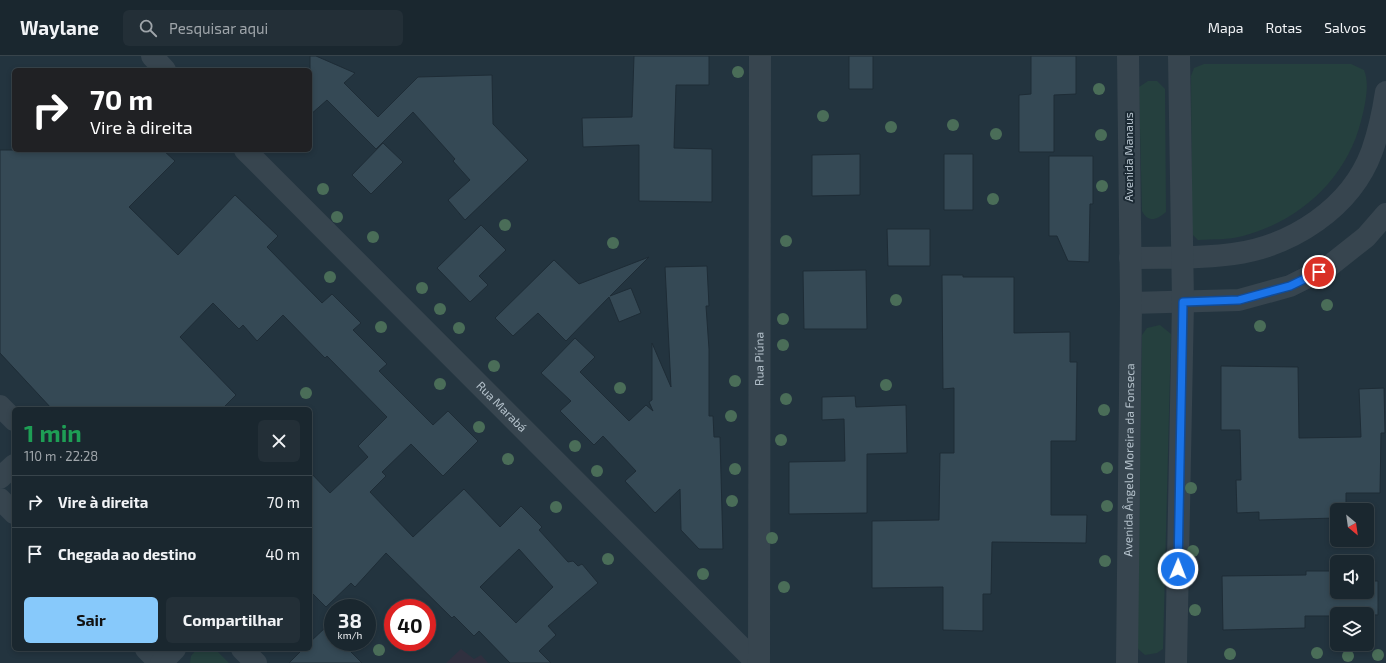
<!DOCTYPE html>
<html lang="pt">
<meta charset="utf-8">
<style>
body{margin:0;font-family:"Exo 2",sans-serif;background:#232f37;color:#f1f3f6;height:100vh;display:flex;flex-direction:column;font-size:15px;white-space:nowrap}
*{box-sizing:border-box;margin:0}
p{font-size:13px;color:#9fa5aa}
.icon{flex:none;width:22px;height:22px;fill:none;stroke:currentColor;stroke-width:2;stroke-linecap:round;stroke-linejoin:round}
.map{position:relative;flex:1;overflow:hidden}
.panel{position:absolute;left:12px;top:351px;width:300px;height:244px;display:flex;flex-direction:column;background:#1a272f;border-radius:6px;box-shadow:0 2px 6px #0003,0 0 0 1px #38444b}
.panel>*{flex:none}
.guide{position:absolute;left:12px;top:12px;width:300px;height:84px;border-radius:6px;box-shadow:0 2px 6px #0003,0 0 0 1px #38444b;background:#202124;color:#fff;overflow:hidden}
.needle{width:26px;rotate:151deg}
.controls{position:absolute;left:1330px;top:447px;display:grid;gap:8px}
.controls a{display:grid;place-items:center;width:44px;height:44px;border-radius:6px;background:#1a272f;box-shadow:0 2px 6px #0003,0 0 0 1px #38444b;font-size:20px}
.speed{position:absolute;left:324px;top:543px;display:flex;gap:8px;font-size:20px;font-weight:700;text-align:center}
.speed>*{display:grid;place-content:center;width:52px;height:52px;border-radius:50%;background:#1a272f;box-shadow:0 2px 6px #0003,0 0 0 1px #38444b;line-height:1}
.speed small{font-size:10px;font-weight:400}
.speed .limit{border:6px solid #d22;background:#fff;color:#111}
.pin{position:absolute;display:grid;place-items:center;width:34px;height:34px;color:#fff;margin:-17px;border:2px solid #fff;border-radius:50%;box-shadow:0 1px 4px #0007}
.me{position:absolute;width:44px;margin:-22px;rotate:1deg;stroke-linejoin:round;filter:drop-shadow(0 0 3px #0008)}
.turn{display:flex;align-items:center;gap:14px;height:84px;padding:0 12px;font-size:18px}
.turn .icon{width:52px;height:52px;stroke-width:2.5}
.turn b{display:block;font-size:28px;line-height:34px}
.round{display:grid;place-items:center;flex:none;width:42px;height:42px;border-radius:6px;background:#232f37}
.head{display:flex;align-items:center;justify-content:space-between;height:68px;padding:0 12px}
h1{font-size:24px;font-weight:700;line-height:30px;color:#1e9e55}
.button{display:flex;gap:8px;margin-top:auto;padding:8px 12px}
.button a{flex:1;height:46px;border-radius:6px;background:#87c9fb;color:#111;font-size:16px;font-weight:700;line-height:46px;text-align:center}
.button a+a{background:#232f37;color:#f1f3f6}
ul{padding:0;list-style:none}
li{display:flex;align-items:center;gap:12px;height:52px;padding:0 12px;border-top:1px solid #38444b}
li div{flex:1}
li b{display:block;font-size:15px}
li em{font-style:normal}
header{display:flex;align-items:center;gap:24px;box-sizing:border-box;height:56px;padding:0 20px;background:#1a272f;border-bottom:1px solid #38444b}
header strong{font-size:19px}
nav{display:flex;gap:22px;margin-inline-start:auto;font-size:14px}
.search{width:280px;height:36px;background:#232f37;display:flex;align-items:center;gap:10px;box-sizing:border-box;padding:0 14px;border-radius:6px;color:#9fa5aa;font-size:15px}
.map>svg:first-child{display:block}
.medical{fill:#30303f}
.green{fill:#25403e}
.building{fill:#354955;stroke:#1e2c36;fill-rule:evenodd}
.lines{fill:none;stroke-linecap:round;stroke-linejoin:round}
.minor{stroke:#37454f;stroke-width:22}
.tertiary{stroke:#37454f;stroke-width:22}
.tree{fill:#4a6d58}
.route-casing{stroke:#114b97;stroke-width:10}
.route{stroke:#1a73e8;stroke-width:7}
.labels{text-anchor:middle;stroke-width:4;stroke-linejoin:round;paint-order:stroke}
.street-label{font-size:12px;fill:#b3c0ca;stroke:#1c2a34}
</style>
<header>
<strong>Waylane</strong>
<div class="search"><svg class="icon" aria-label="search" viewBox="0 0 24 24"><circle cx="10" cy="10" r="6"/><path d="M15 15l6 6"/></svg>Pesquisar aqui</div>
<nav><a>Mapa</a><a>Rotas</a><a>Salvos</a></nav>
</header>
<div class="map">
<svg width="1386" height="607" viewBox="0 0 1386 607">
<rect width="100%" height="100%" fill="#23343f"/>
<path class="medical" d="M461,593l13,10 7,-4 7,8h-42z"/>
<path class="green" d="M1204,8h147l13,6c6,14 1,36 -3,51 -14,57 -61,100 -118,115 -15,4 -30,3 -45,4l-6,-6 -1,-158 3,-8z
M1148,25h9l8,8 1,123c-9,8 -18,11 -24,-1l-3,-124z
M1160,269l11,9 -8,315 -6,4 -12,2 -8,-7 5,-313 5,-7z
M197,593h18l14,14h-39l1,-7z"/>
<path class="building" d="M310,0h6l39,17 -11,10 34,34 40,-40 74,-2 1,49 35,36 -63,60 -17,-20 22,-20 -17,-19 2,-2 -42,-47 -37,37 -49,-49 -17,15z
M634,0h75v29h-33l-2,63 38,1v53l-73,-1v-56l-56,2 -1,-29 50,-1z
M849,0h24v33h-24z
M1031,0h45v38l-22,1v57h-35v-57l12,-1z
M383,87l20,19 -32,32 -19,-19z
M0,94h163l12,11 -46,46 49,48 57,-60 43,41 -11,11 55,56 10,-9 29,29 -8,7 34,34 -8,7 54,54 15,-14 30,30 -35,35 -32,-32 -29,28 4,4 -16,16 43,45 51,-48 36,38 21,-21 21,21 -3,3 29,32 5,-1 5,5 4,-2 16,19 -50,43 8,9 -17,16 12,12h-41l-31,-32 -5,5 -20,-20 -2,2 -66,-65 -31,34 -4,-4 -25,24 -16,-16v-119l20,21 38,-36 -10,-11 29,-29 -60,-61 -2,2 -42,-43 -26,26 -14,-16 -4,4 -26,-26 -33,34 56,58 -14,14h-170l-52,-56zM519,493l34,38 -37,36 -36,-36z
M860,98v41l-48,1v-41z
M944,98h29v56h-29z
M1049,100h44v48h-3l-1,58 -21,-1 -11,-25h-8z
M481,169l25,25 -27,26 9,9 -18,17 -33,-34z
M887,173h43v37h-42z
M649,201l-39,39 21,-8 10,25 -22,9 -10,-25 -43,44 -28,-28 -25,23 -18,-18 59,-58 25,24z
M707,210l2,40h-3l3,43v67h4l1,21h6l3,112h-24l-18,-19 -1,-41 -25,24 -30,-32 11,-10 -33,-35 -9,9 -34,-34 11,-10 -30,-28 34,-35 20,19 -15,15 49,49 17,-16 7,6 -4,-9 3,-2v-57l19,44 -6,-120z
M866,214l1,59h-63l-1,-58z
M942,219h21v2h51v56l56,-1v30h7l-1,79h-25v74h36l-1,28 -94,-1 -1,52h-8v37l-40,-1v-43l-71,1v-67l67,-1 1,-67h14v-65l-11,1z
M1221,310l77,1 1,71 62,-1 -2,-48 25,-1 1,45h-4l-1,60h-34v17h-9v8l-78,2v-8l-22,1 -1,-33h5l-1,-50h-19z
M855,340l1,11 50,-2 1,48 -40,1v59l-78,1v-52l56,-1 -1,-42 -22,1v-23z
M1306,515h31v21h30l1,-19v8h10v34l-41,-1v2h-32v12l-82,2 -1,-54 84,-1z
M326,571l7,7v8h8l21,21h-73l14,-14h7v-7z"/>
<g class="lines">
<g class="minor">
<path d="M152,0l13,14"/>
<path id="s1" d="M245,94l512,513"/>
<path id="s2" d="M759,607l1,-607"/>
</g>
<g class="tertiary">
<path d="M1130,202c34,-1 69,1 103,-4 59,-8 118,-46 139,-103 7,-20 11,-39 14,-59"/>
<path d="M1131,247l108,-3 51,-14 38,-19 38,-30 20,-23"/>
<path d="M0,350l14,14"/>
<path d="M0,422l14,-13"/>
<path d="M0,443l14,14"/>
<path d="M146,593l14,14"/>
<path d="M242,593l14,14"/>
<path d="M161,607l14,-14"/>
<path id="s3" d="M1127,607l4,-360 -3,-247"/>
<path d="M1176,607l7,-361 -4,-246"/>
</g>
</g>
<g class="tree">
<circle cx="738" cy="16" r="6"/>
<circle cx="1099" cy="33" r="6"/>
<circle cx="823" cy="60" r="6"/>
<circle cx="953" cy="69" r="6"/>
<circle cx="891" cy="71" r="6"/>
<circle cx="996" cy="78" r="6"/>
<circle cx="1101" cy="79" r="6"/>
<circle cx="1102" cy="130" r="6"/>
<circle cx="323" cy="133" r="6"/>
<circle cx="993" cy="143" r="6"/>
<circle cx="337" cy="161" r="6"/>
<circle cx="505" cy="169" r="6"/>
<circle cx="373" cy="181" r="6"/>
<circle cx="786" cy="185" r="6"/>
<circle cx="613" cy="187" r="6"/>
<circle cx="330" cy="221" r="6"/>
<circle cx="422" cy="232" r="6"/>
<circle cx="896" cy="244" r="6"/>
<circle cx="1327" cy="249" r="6"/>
<circle cx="440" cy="253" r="6"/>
<circle cx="783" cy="263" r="6"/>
<circle cx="1260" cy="270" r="6"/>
<circle cx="381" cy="271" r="6"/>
<circle cx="459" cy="272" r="6"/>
<circle cx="783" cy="289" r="6"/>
<circle cx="494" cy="310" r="6"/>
<circle cx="735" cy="325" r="6"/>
<circle cx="440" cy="328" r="6"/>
<circle cx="886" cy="329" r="6"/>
<circle cx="620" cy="332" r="6"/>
<circle cx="306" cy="337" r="6"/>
<circle cx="786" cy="343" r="6"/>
<circle cx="1104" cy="354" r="6"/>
<circle cx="731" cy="360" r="6"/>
<circle cx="479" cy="371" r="6"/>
<circle cx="781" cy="384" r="6"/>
<circle cx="575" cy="390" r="6"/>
<circle cx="508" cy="403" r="6"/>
<circle cx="1107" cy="412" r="6"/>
<circle cx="735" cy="413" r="6"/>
<circle cx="597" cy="415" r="6"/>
<circle cx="1191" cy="432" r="6"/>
<circle cx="732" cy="445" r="6"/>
<circle cx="1107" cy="450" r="6"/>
<circle cx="556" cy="451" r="6"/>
<circle cx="772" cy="482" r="6"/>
<circle cx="1193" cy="495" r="6"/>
<circle cx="608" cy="503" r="6"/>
<circle cx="1105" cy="505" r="6"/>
<circle cx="703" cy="518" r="6"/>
<circle cx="784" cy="531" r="6"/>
<circle cx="1195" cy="554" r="6"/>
<circle cx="379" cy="594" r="6"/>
<circle cx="1317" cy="597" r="6"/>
<circle cx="1230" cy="598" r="6"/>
<circle cx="1378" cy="599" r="6"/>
<circle cx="1348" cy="600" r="6"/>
</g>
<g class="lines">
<defs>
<path id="route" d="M1178,513l5,-267 56,-2 51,-14 29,-14"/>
</defs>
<use href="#route" class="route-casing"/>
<use href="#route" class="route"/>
</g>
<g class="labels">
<g class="street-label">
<text transform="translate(1129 101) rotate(-90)" y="4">Avenida Manaus</text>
<text dy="4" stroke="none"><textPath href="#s2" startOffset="304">Rua Piúna</textPath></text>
<text dy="4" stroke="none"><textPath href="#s1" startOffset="363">Rua Marabá</textPath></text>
<text dy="4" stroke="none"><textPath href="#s3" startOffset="203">Avenida Ângelo Moreira da Fonseca</textPath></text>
</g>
</g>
</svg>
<div class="controls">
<a><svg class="needle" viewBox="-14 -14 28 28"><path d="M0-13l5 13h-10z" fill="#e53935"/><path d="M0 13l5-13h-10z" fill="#9fa5aa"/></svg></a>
<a><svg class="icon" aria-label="sound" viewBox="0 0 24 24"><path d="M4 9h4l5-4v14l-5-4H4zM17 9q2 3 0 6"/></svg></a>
<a><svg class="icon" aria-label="layers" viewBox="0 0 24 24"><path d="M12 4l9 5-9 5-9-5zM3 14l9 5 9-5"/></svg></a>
</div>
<div class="speed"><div>38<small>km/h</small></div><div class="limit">40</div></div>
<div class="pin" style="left:1319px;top:216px;background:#d93025"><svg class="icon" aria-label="arrive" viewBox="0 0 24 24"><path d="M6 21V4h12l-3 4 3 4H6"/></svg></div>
<svg class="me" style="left:1178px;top:513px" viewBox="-20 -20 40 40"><circle r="17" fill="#1a73e8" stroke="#fff" stroke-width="3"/><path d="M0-11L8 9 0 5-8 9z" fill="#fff"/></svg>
<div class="guide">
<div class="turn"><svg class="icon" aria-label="right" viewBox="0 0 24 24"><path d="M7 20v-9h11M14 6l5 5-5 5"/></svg><div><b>70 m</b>Vire à direita</div></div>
</div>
<section class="panel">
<div class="head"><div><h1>1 min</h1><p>110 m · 22:28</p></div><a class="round"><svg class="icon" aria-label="close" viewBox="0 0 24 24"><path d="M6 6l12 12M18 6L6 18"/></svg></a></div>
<ul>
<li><svg class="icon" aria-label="right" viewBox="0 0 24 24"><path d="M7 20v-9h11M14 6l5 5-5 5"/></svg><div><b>Vire à direita</b></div><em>70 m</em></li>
<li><svg class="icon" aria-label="arrive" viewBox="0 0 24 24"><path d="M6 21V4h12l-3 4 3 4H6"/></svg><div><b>Chegada ao destino</b></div><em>40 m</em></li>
</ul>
<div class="button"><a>Sair</a><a>Compartilhar</a></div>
</section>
</div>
